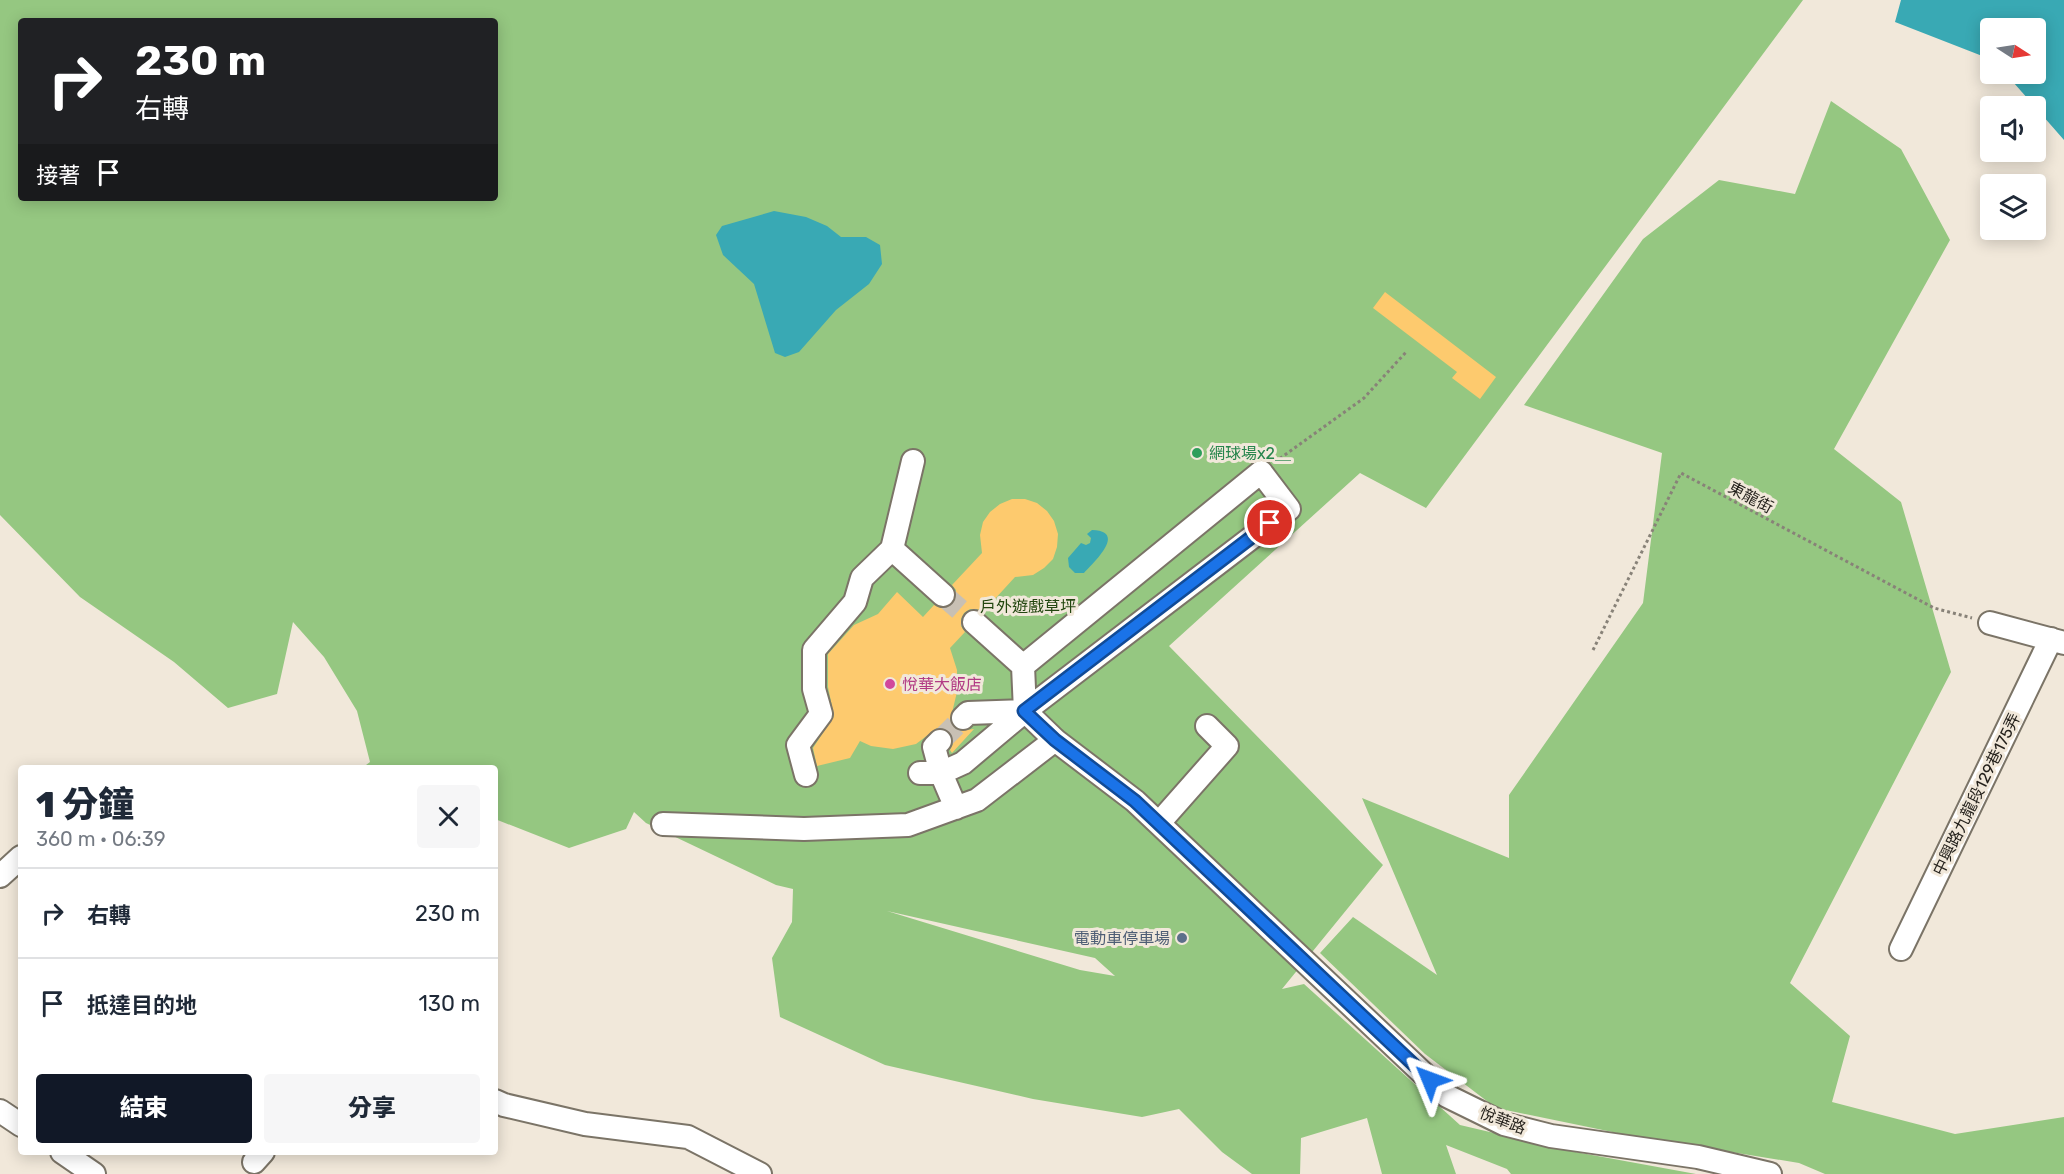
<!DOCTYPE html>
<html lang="zh-TW">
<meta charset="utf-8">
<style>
body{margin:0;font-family:Rubik,"Noto Sans TC",sans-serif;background:#f6f6f7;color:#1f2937;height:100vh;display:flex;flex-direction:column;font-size:22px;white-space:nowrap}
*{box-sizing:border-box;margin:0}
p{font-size:20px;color:#747a83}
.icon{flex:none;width:33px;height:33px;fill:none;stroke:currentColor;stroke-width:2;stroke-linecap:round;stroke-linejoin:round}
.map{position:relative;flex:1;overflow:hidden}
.details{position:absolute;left:18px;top:765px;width:480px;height:390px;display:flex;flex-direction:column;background:#fff;border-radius:6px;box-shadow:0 3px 15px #0003}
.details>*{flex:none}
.guide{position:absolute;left:18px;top:18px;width:480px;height:183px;border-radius:6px;box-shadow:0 3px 15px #0003;background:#202124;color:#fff;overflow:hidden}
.needle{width:39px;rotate:102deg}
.buttons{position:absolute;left:1980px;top:18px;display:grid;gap:12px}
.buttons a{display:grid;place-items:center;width:66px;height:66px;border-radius:6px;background:#fff;box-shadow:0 3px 15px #0003;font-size:30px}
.pin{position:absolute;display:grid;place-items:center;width:51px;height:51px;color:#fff;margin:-26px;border:3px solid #fff;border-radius:50%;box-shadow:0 2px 6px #0007}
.me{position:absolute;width:66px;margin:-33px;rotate:314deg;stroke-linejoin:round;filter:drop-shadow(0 0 4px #0008)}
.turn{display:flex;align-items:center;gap:21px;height:126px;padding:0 18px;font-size:27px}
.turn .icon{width:78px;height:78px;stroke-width:2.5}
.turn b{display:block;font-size:42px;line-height:51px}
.then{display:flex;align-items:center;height:57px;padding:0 18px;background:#0003;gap:12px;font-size:22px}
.round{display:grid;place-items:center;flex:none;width:63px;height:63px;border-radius:6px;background:#f6f6f7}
.headline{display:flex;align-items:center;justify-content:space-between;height:102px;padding:0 18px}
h1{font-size:36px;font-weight:800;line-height:45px}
.button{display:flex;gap:12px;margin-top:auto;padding:12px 18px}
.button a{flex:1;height:69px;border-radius:6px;background:#111827;color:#fff;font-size:24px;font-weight:800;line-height:69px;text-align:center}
.button a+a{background:#f6f6f7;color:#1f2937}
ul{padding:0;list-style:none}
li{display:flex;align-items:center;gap:18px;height:90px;padding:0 18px;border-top:2px solid #e0e1e3}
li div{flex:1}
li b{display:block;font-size:22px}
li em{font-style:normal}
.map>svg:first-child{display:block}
.green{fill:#95c781;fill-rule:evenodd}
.water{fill:#39a9b4}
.building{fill:#fdca6e}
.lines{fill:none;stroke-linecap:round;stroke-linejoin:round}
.minor-tunnel{stroke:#c8c0b4;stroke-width:22;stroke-dasharray:22 11;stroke-linecap:butt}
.minor-casing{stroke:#7b7467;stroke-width:26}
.path{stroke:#888278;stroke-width:3;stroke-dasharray:3 3;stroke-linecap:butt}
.minor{stroke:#fff;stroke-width:22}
.route-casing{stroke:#114b97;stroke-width:15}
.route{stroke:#1a73e8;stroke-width:10}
.leisure-dot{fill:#2e9e5b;stroke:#f1e8da;stroke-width:2}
.hotel-dot{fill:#d1479c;stroke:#f1e8da;stroke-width:2}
.service-dot{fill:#5c6f8a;stroke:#f1e8da;stroke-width:2}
.labels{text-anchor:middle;stroke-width:6;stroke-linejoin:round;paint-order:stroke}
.leisure-label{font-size:16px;fill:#27864d;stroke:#f1e8da;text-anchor:start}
.street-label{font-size:16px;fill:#221f1a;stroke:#f1e8da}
.park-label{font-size:16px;fill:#234710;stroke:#f1e8da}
.hotel-label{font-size:16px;fill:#b23c85;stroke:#f1e8da;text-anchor:start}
.service-label{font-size:16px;fill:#4e5e75;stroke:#f1e8da;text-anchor:end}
</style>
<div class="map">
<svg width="2064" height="1174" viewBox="0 0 2064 1174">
<rect width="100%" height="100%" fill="#f1e8da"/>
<path class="green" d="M0,0h1803l-377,508 -66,-35 -191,173 214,219 -101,124 22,-5 156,141 110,26 126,23h-185l-4,-5 -61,-24 10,29h-74l-15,-56 -66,20 -1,36h-48l-30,-22 -43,-43 -37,8 -109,-18 -148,-34 -105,-48 -8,-59 20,-36 1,-33 -17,-4 -130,-62 -12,-11 -8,17 -57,19 -74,-29v-51h-133l8,-6 -13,-51 -33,-54 -31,-35 -16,72 -49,14 -54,-46 -94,-65 -80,-82zM21,21h474v177h-474zM887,911l208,47 20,18 -35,-6z
M1831,101l70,48 49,91 -116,209 67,53 50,170 -161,311 60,53 -18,66 123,32 109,-17v57h-239l-26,-11 -172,-28 -131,-27 -71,-54 -105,-101 33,-36 84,58 -75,-177 147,60v-63l134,-192 19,-150 -138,-48 119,-166 76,-59 76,14z"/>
<path class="water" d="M1901,0h163v140l-58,-66h30v-46h-46v31l-95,-37z
M774,211l32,6 21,9 14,11h25l14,8 2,19 -13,20 -33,26 -37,42 -14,5 -10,-4 -21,-69 -31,-29 -7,-20 6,-9z
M1092,530c36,1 1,33 -8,43h-9l-6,-6 -1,-9 13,-15 5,2 4,-2 1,-5 -4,-4z"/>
<path class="building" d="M1385,292l111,85 -16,22 -28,-21 5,-6 -84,-64z
M1012,499h13l12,4 10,8 7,10 4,13 -1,13 -4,12 -9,9 -11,7 -18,2 -32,35 -6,-3h-7l-6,4 -3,6v7l4,6 -15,16 7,22v22l-7,29 3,6 6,4 15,-2 -22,24 -2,-3 3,-6v-7l-3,-5 -6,-4h-7l-21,16 -23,5 -22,-3 -11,-5 -10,17 -33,8 -4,-18 21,-32 -6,-29v-33l26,-29 24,-11 19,-22 26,25 11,-12 7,3h6l6,-4 3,-7v-7l-4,-5 30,-32 -2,-18 3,-13 7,-10 10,-8z"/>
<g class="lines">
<path class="minor-tunnel" d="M943,595l31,27
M940,741l23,-23"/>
<defs>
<path id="minor" d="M892,549l21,-88
M1990,623l74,20
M1025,711l30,29 80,61 312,295 57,28 47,12 147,21 72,17
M963,718l5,-5 57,-2 264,-202 -28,-37 -238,194
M940,741l-6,6 7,26 15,35
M920,773h21l22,-10 62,-52 -2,-45 -49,-44
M806,775l-8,-30 23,-31 -7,-25v-39l41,-48 7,-24 30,-29 51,46
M1159,823l68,-77 -20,-20
M663,824l141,5 104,-4 69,-25 78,-60
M0,876l21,-19
M1901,949l150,-310
M495,1101l9,4 81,19 103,13 72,37
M0,1111l21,14
M62,1152l32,22
M254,1162l9,-10"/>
</defs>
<use href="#minor" class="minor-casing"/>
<path class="path" d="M1275,462l89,-64 43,-47
M1593,650l88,-177 253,135 38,10"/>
<use href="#minor" class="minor"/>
</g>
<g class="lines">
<defs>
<path id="route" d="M1270,523l-246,188 31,29 80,61 295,279"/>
</defs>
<use href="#route" class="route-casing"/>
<use href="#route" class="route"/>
</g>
<circle class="leisure-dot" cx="1197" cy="453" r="6"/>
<circle class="hotel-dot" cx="890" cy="684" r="6"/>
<circle class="service-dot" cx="1182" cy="938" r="6"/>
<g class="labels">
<g class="leisure-label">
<text x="1209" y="459">網球場x2＿</text>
</g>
<g class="street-label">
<text transform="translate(1751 497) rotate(28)" y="6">東龍街</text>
<text transform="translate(1976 794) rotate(-64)" y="6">中興路九龍段129巷175弄</text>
<text transform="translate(1503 1120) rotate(21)" y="6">悅華路</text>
</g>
<g class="park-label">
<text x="1028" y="612">戶外遊戲草坪</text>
</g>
<g class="hotel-label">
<text x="902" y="690">悅華大飯店</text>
</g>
<g class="service-label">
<text x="1170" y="944">電動車停車場</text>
</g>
</g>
</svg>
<div class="buttons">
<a><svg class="needle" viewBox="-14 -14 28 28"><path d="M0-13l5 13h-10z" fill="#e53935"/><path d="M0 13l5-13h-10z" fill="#747a83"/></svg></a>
<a><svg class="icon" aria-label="sound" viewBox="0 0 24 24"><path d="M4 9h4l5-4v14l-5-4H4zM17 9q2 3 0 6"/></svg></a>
<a><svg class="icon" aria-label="layers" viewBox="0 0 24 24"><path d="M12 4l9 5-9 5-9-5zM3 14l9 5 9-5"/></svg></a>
</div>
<div class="pin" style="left:1270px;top:523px;background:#d93025"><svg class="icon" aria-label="arrive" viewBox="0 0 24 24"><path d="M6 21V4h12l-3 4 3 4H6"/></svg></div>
<svg class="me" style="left:1430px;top:1080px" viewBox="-20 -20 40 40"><path d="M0-17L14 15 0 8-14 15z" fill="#1a73e8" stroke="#fff" stroke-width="4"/></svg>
<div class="guide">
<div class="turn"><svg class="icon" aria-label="right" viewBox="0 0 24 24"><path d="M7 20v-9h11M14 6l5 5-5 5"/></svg><div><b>230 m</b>右轉</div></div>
<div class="then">接著<svg class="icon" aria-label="arrive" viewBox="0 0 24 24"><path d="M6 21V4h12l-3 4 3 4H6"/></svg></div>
</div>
<section class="details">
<div class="headline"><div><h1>1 分鐘</h1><p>360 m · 06:39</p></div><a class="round"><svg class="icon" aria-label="close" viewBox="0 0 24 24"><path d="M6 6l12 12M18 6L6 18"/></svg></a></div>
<ul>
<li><svg class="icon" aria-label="right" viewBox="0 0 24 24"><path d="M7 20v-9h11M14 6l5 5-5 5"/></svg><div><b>右轉</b></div><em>230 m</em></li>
<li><svg class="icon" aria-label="arrive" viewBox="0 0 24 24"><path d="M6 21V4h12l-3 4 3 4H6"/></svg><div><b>抵達目的地</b></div><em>130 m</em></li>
</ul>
<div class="button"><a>結束</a><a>分享</a></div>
</section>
</div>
